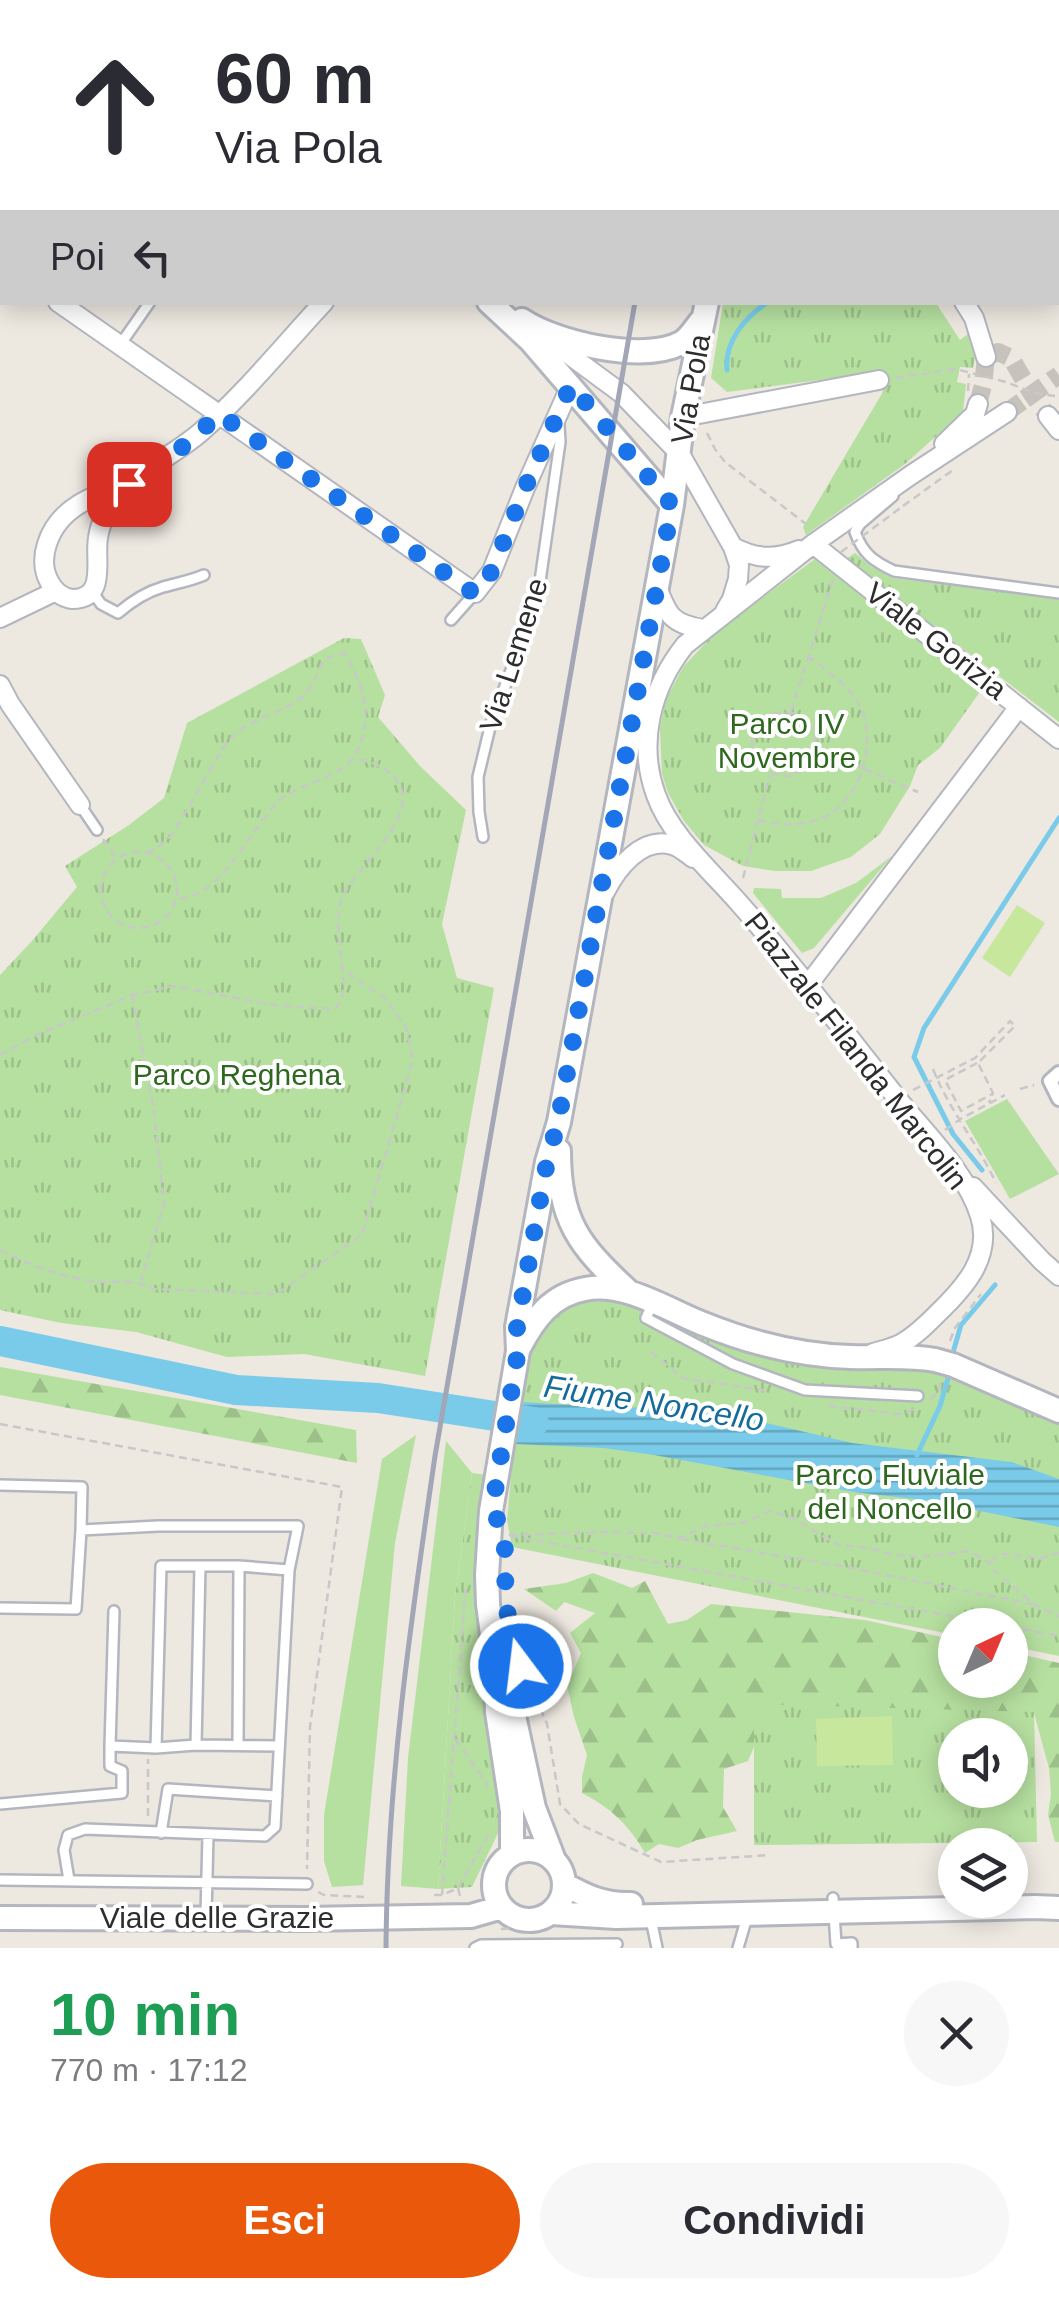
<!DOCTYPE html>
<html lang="it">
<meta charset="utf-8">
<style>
body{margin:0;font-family:Arial,sans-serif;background:#f7f7f7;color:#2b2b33;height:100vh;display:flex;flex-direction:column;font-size:38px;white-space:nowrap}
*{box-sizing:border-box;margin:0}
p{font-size:32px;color:#7c7c81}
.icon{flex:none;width:55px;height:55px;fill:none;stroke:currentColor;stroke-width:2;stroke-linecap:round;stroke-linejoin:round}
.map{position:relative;height:1948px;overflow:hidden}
.sheet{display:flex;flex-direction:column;background:#fff;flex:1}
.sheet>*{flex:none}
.guide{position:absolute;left:0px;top:0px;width:1060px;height:305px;box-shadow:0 5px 25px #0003;background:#fff;color:#2b2b33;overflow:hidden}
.needle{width:65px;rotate:44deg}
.tools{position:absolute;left:938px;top:1608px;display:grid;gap:20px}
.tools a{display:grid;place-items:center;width:90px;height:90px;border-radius:50%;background:#fff;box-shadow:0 5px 25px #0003;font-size:50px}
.pin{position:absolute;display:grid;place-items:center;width:85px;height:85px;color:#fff;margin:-42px;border-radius:20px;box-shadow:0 5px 15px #0006}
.me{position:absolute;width:110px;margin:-55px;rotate:345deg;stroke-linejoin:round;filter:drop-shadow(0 0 8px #0008)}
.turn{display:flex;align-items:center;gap:35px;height:210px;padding:0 50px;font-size:45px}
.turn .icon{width:130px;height:130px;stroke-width:2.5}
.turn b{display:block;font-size:70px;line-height:85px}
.then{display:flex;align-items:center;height:95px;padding:0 50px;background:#0003;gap:20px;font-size:38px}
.round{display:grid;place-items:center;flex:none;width:105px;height:105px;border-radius:52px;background:#f7f7f7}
.overview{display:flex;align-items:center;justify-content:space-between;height:170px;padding:0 50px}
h1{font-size:60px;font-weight:700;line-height:75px;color:#1e9e55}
.cta{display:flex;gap:20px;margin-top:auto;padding:20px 50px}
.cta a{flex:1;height:115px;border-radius:60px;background:#ea580c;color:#fff;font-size:40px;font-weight:700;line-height:115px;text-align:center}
.cta a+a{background:#f7f7f7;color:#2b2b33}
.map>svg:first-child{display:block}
.grass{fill:#b6e0a0}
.forest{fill:url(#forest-firs)}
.park{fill:url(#park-tufts);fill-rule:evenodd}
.pitch{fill:#c7e79d}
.water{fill:url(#water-rules)}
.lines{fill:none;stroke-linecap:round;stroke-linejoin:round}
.stream{stroke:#7acbe9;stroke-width:5}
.river{stroke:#7acbe9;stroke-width:30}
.minor-tunnel{stroke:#c7c3bc;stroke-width:18;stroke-dasharray:18 9;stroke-linecap:butt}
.service-casing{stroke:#b4b6bf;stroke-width:14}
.pedestrian-casing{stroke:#b4b6bf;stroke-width:18}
.minor-casing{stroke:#b4b6bf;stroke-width:22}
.secondary-casing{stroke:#b4b6bf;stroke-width:28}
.path{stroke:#c8c8c8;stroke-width:2.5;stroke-dasharray:8 5;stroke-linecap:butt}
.service{stroke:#fff;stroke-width:9}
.pedestrian{stroke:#fff;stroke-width:12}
.minor{stroke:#fff;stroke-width:18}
.secondary{stroke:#fff;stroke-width:22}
.rail{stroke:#a3a6b6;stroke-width:5}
.secondary-bridge-casing{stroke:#b4b6bf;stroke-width:28;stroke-linecap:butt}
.path-bridge{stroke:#c8c8c8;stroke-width:2.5;stroke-dasharray:8 5;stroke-linecap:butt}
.secondary-bridge{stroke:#fff;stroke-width:22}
.route{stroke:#1a73e8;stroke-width:18;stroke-dasharray:0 32.4}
.labels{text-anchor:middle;stroke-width:8;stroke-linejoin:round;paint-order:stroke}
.street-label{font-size:30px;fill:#2d2d2d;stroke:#fff}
.park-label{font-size:30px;fill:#2e681f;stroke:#fff}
.water-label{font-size:32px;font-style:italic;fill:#156b99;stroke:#fff}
</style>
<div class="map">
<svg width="1059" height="1948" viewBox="0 0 1059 1948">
<defs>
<pattern id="forest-firs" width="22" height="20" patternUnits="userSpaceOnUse" patternTransform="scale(2.5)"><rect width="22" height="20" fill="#b6e0a0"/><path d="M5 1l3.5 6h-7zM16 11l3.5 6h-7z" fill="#9dc08a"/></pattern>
<pattern id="park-tufts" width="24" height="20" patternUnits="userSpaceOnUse" patternTransform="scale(2.5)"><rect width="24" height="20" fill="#b6e0a0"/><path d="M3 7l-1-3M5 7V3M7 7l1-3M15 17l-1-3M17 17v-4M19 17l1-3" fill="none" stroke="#9dc08a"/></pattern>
<pattern id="water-rules" width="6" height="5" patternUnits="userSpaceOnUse" patternTransform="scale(2.5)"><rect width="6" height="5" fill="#7acbe9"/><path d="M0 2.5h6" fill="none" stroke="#64a5bd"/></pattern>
</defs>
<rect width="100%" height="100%" fill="#ede8e0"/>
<path class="grass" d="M892,856l-78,92 -12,5 -49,-60 1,-5 27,1 1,9h39l35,-15z
M1007,1099l52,75 -49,25 -45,-78z
M416,1435l-21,108 -32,342 -31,2 -8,-26v-46l58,-356z
M446,1441l26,32 -17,124 -17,292 -37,-3 7,-128z"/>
<path class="forest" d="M0,1367l356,63 1,33 -357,-68z
M593,1573l39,15 13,-7 23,43 19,-4 24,-16 154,16 90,20v40h55v-28l49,11v179h-4l-7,-27 3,-21 -2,-26 -15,-55 -280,34 -6,14 -24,8 -1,38 14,24 -40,9 -19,8 -19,-4 -14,9c-17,-29 -33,-44 -63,-60v-16l5,-22 -13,-38 -7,-31 14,-33 -11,-20 25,-20 -31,-11 -8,9 -32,-22 42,-6z"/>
<path class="park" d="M723,303h213l24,37 12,-9 5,15 -4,22 -13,-1 -3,15 9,2 -3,28 -58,52 -99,71 -3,-8 81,-137 -3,-18 -154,20 -16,-14z
M855,553l17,14 20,11 167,21v123l-213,-163z
M815,559l167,130 -42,59 -22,17 -8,21 -30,48 -29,23 -40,14h-36l-32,-5 -39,-21 -20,-24 -16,-28 -6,-19 -2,-45 5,-28 18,-34 33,-35z
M344,638l17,1 24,56 -7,22 42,49 46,44 -24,114 15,54 37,10 -69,388 -121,-22 -77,3 -91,-25 -75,-9 -61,-13v-335l32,-34 45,-54 -12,-21 64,-41 35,-27 23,-75z
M595,1297l320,70 41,14 103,44v231l-49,-10v-21h-55v10l-443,-88 -5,-27 5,-54 18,-111 6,-21 14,-20 20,-12z
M472,1473l15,2 -10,65 -1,76 24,166 1,45 -29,60 -34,2 17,-292z
M754,1704l280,8 3,130 -283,3zM955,1735h55v55h-55z"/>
<path class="pitch" d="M1017,905l28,18 -35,54 -28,-19z
M892,1716l1,49 -76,1 -1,-47z"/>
<path class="water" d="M522,1402l101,6 70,-2 159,37 160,19 47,17v48l-128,-26 -77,-9 -200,-37 -50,-7 -89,-4z"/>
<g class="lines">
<path class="stream" d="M899,2v-2
M727,370c-3,-28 18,-53 41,-68
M982,1170l-29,-36 -39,-77 10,-29 135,-210
M954,1349l7,-24 34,-40
M917,1455l23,-49 9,-31"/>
<path class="river" d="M0,1341l236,49 142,8 156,24"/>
<path class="minor-tunnel" d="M978,404l5,-19 3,-28 12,-5 13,6 21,36 16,22
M1007,412l52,-37"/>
<defs>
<path id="service" d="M1058,35h1
M120,345l30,-43
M893,496l-33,28 -5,8c8,22 18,29 39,39l165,22
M92,591l9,13 17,9c14,-12 28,-21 45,-26 14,-4 27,-6 41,-12
M451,620l24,-27
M80,805l17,25
M483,837l-4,-25 -1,-35 13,-54 46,-121 23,-160 -1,-17
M652,1305l-6,13 87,46 72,26 113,6
M0,1485l82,2 -1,43 77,-4h140l-9,44
M0,1608l76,1 5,-79
M238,1744l1,-178
M196,1745l4,-179
M110,1746l4,-135
M156,1748l40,-3 83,1
M0,1804l122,-11v-22l-12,-5v-20l46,2 5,-182h78l50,4 -14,257 -10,9 -180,-7 -17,6 -4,15 5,30
M161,1833l7,-44 109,7
M0,1880l307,4
M833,1898l3,46 16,-1v5
M206,1915l2,-80
M651,1919l6,29
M475,1948l6,-3 136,-1
M738,1948l9,-31"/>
<path id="pedestrian" d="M1059,1073l-9,8 9,18"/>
<path id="minor" d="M207,2l2,-2
M380,2l1,-2
M482,2l1,-2
M1058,139l1,1
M1058,196l1,2
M1058,211h1
M1058,262l1,2
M0,267h2
M58,302l417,291 17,-22 33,-83 46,-103
M964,302l10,16 12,39
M541,334l80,59 59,61 53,93 6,18 -1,14 -6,20 -7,12
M1048,416l11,14
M683,417l196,-37
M944,444l31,-30 3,-10
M129,484c-34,11 -70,22 -82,60 -4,12 -4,26 2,37 4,9 13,17 23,18 36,0 22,-40 26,-61 1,-9 6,-22 10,-29 20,-35 65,-52 94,-78 43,-38 82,-86 122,-129
M813,544l246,195
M733,547c23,12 42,13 66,3
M657,587c11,28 14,37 46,42
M0,618l56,-27
M0,685l10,19 70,101
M605,892c12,-24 37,-56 67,-47 8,2 14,8 21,13
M808,985l211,-278
M973,1187l69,74 17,15
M873,1353c10,-3 20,-5 29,-10 13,-7 24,-18 35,-29 27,-26 56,-57 43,-98 -13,-43 -55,-83 -83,-118 -52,-65 -102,-132 -158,-195 -28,-32 -69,-68 -83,-108 -19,-52 -5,-107 29,-150l128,-101 98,-69 96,-63"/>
<path id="secondary" d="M106,0l3,2
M766,2l1,-2
M489,302l42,39 141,164
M522,320c34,23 121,43 159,23 8,-4 14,-15 21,-23
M559,1151c0,69 19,94 69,140
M519,1348c15,-29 32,-53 66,-59 39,-8 81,20 116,34 20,8 39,15 59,20 29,8 61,13 91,14 29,1 56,-2 84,3
M953,1365l106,46
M504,1684l9,27 21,97 20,52
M494 1885a35 35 0 1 1 70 0a35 35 0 1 1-70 0Z
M512,1854v-43l-15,-99 -2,-55 -7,-53 -1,-29 4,-64 27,-160 -1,-24 30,-165 12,-40 113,-617 11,-88 24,-115
M564,1884c23,13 41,21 67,20
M551,1913l65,4 419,-10 24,1
M0,1918l305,1 166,-3 31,-9"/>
</defs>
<use href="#service" class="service-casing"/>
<use href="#pedestrian" class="pedestrian-casing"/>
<use href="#minor" class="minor-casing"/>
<use href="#secondary" class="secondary-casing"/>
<path class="path" d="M933,0l1,2
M815,2l1,-2
M896,378l60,-9 50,13 28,11 21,3
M968,391l1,-17
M707,433l8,16 10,13 81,62
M903,506l50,-36
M791,711l42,-131
M752 744a32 32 0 1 1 64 0a32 32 0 1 1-64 0Z
M817,749l101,43
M758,820c20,5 42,7 62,-1 42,-17 61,-82 36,-120 -12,-17 -31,-30 -47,-42
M103,839l13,18
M101 890a38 38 0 1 1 76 0a38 38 0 1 1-76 0Z
M147,853l14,-8 11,-10 54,-92c25,-27 52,-27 76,-46 20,-16 11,-43 43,-43 19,29 29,68 10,101 -13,23 -58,28 -77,47 -28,27 -58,99 -102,96
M743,878l27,-104
M132,995l22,117 10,92 -23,76
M0,1055l39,-21 93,-39 42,-9 105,20 55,3c12,-9 9,-25 9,-39
M977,1063l-32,17 16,31 31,-17
M933,1069c16,41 45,75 63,114
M1020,1089l14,-4
M913,1090l62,-32 35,-37 5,5 -37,37 15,30 -4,10
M945,1130l17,-12 43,-23
M0,1250c30,15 58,26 91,31 23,3 41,-4 62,8l124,5 85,-59 51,-175 -7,-32 -20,-29 -44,-30c-1,-22 -8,-51 0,-71 13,-32 84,-83 53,-120 -11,-13 -26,-17 -42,-19
M950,1341l5,-13 26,-34
M651,1352l32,26 85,13
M930,1400l9,-9 1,-9
M829,1406l71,8 15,-5
M0,1424l342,63 -32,240 -3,142
M509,1535l92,-3 53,1 25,5 28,-12 35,-3 28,-12 23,7 47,28h17l40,9 24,2 49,-6 18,11 5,7 40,35 26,12
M511,1536l490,89
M681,1539l160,27 191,38
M990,1561l14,-7 36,4 19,-5
M1010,1627l49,9
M515,1649l32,75 13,80 19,20 82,38 109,-7
M456,1739l32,47
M148,1816v-57
M458,1888l2,8
M318,1892l6,3 40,2
M434,1895h8l16,-7 33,-58
M442,1895l24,-312
M501,1929l37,-2"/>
<use href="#service" class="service"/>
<use href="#pedestrian" class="pedestrian"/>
<use href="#minor" class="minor"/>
<use href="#secondary" class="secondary"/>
<path class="rail" d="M688,2v-2
M386,1948c1,-165 25,-328 49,-492l200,-1154"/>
<defs>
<path id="secondary-bridge" d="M935,1360l18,5"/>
</defs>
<use href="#secondary-bridge" class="secondary-bridge-casing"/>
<path class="path-bridge" d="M841,552l62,-46"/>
<use href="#secondary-bridge" class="secondary-bridge"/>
</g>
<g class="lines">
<path class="route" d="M129,484l59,-41 31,-29 256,180 17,-23 33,-83 46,-103 101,120 -114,617 -11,40 -30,165 1,24 -26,159 14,25 -2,24 3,51 5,28 9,28"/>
</g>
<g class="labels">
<g class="street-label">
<text transform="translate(691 389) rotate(-80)" y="10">Via Pola</text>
<text transform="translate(936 641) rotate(38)" y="10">Viale Gorizia</text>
<text transform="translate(514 655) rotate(-72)" y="10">Via Lemene</text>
<text transform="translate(856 1051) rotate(52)" y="10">Piazzale Filanda Marcolin</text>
<text x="217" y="1928">Viale delle Grazie</text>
</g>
<g class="park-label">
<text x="787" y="734">Parco IV<tspan x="787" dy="34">Novembre</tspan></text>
<text x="237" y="1085">Parco Reghena</text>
<text x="890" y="1485">Parco Fluviale<tspan x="890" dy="34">del Noncello</tspan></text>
</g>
<g class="water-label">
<text transform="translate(654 1403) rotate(9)" y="11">Fiume Noncello</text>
</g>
</g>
</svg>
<div class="tools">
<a><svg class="needle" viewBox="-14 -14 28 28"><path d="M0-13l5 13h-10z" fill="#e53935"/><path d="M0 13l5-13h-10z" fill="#7c7c81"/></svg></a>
<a><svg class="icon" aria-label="sound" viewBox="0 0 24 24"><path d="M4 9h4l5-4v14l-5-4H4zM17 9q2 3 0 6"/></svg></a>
<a><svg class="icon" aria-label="layers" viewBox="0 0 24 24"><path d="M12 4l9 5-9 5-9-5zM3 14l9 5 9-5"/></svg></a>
</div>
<div class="pin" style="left:129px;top:484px;background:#d93025"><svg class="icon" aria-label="arrive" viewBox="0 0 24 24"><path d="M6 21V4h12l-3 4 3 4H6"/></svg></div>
<svg class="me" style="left:521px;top:1666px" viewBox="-20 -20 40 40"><circle r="17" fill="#1a73e8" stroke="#fff" stroke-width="3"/><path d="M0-11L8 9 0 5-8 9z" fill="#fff"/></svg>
<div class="guide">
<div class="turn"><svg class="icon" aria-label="ahead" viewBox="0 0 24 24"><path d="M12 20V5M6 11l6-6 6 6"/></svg><div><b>60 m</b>Via Pola</div></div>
<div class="then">Poi<svg class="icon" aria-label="left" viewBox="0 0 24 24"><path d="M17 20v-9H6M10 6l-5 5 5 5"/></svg></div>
</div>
</div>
<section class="sheet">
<div class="overview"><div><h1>10 min</h1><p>770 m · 17:12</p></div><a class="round"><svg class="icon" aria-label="close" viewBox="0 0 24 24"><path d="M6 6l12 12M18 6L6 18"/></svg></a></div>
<div class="cta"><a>Esci</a><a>Condividi</a></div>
</section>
